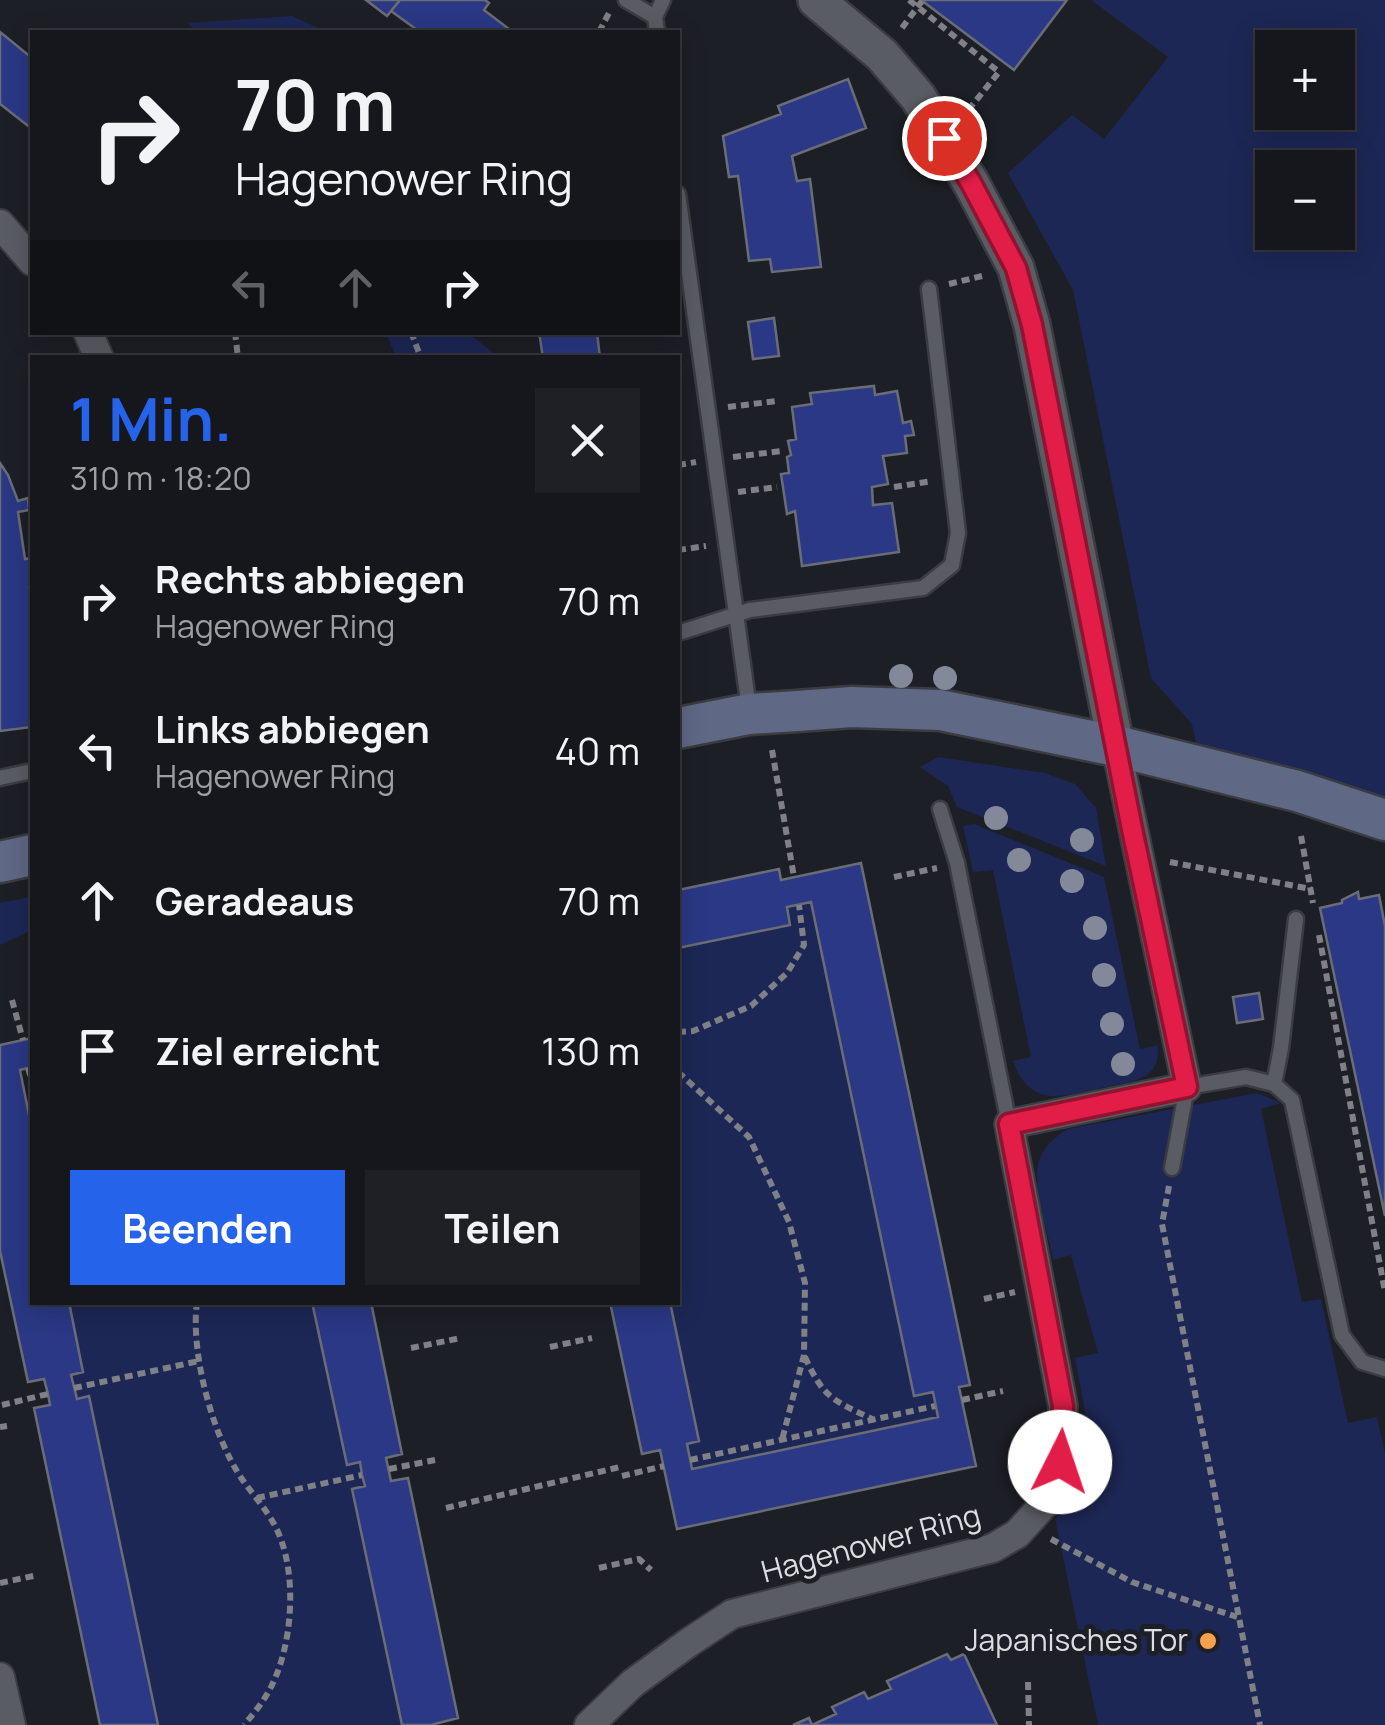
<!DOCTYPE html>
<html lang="de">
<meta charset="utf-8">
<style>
body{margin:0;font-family:Manrope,sans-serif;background:#1f2025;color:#f1f3f6;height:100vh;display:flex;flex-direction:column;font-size:38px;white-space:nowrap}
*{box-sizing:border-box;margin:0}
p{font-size:32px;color:#9e9fa3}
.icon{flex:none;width:55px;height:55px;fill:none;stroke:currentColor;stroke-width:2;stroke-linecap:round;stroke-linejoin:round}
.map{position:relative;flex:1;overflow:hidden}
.sheet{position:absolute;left:30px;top:355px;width:650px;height:950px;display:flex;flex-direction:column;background:#16171c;border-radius:0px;box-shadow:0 5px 25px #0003,0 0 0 2px #35363b}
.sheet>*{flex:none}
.top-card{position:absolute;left:30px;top:30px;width:650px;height:305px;border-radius:0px;box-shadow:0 5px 25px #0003,0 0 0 2px #35363b;background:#16171c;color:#f1f3f6;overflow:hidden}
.tools{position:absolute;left:1255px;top:30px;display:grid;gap:20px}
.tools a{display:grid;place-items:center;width:100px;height:100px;border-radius:0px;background:#16171c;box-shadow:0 5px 25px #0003,0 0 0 2px #35363b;font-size:50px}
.pin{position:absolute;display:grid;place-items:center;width:85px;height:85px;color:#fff;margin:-42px;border:5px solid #fff;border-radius:50%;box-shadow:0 2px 10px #0007}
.me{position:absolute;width:110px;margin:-55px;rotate:4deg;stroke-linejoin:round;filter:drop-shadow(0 0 8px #0008)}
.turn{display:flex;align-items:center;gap:35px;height:210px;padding:0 40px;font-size:45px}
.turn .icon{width:130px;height:130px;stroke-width:2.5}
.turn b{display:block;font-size:70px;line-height:85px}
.lanes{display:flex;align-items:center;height:95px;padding:0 40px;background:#0003;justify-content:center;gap:50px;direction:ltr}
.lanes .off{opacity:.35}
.round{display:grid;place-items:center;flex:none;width:105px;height:105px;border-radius:0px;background:#1f2025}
.head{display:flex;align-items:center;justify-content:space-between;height:170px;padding:0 40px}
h1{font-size:60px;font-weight:700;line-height:75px;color:#2563eb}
.cta{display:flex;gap:20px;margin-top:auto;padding:20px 40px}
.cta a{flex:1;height:115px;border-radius:0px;background:#2563eb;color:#fff;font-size:40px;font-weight:700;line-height:115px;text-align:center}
.cta a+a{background:#1f2025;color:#f1f3f6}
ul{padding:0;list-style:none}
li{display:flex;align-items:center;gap:30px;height:150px;padding:0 40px}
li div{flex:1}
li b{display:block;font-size:38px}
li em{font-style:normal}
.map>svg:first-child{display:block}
.green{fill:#1d2755;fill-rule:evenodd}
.building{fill:#2a3885;stroke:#6a6d75;stroke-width:2.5}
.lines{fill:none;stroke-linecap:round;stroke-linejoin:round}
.service-casing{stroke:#3a3c41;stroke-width:19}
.minor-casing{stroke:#3a3c41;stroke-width:32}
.tertiary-casing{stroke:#3a3c41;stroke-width:40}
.secondary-casing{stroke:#3a3c41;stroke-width:45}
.path{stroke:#7f8187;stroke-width:6;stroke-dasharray:8 5;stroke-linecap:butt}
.service{stroke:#595c63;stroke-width:14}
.minor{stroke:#595c63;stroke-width:28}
.tertiary{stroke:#595c63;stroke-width:35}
.secondary{stroke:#5f6885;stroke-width:40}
.tree{fill:#838998}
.route-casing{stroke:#92132f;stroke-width:25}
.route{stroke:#e11d48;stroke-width:18}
.poi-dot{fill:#f9a04c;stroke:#1d1f26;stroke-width:4}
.labels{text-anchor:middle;stroke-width:10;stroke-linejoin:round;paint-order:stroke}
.street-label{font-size:30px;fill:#dbdde1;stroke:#1d1f26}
.poi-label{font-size:30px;fill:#dbdde1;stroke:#1d1f26;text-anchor:end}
</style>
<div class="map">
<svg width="1385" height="1725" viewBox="0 0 1385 1725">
<rect width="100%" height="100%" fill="#1d1f26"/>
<path class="green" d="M1091,0h294v801l-96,-33 -93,-25 -4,-19 -41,-46 -78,-388 -65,-117 64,-58 32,24 64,-82zM1272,48h66v64h-66zM1272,168h66v64h-66z
M292,16l35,16h-130l-9,-9z
M386,333h83l24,20 -4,5 -93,-1z
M938,757l107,16 30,11 21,24 10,58 -149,-59 -9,-21 -28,-19z
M974,824l130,53 36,172 18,-4c0,10 0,21 -9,28 -11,10 -30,11 -44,14 -39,8 -74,24 -92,-26l18,-4 -38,-187 -20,2 -10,-46z
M29,897l3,11v22l-32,15v-42z
M811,902l103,493 19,-3 5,25 -246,52 -5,-25 12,-3 -29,-138 8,-1v-354l111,-23 -2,-18z
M1257,1093l24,10 -20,6 41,193 19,-3 27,124 29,-6 8,36v272h-287l-43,-206c22,-27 32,-71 30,-106 -2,-18 -7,-37 -10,-55l23,-5 -27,-98 -18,5c-4,-24 -20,-74 -15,-95 3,-16 16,-28 30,-36z
M69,1303h243l34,162 14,-3 5,24 -13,4 50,235h-244l-69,-328 -12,2 -6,-24 12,-3z"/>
<path class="building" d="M366,0h34l-13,16z
M400,0h85l4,3 -5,7 29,22h-93l-29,-21z
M921,0h146l-53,70z
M0,32l32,26v71l-32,-25z
M848,79l18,49 -74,28 5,25 13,-2 11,88 -49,5 -2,-13 -21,2 -11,-85 -9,1 -6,-41 58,-22 -3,-8z
M774,318l5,38 -26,3 -5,-37z
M539,332h58l3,26h-57z
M874,386l1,9 22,-4 6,32 8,-2 3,14 -9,1 2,17 -24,3 5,28 -16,3 1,18 19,-2 7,49 -97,14 -7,-55 -8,3 -6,-40 8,-1 -2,-16 4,-2 -3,-14 8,-2 -4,-32 20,-3 -2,-11z
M0,463l8,12 10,26 10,-3 1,12 -11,2 7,47 7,-1v28l-3,1 3,24v116l-32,4z
M861,863l109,522 -11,2 17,79 -299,63 -17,-79 -18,4 -32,-152h60l29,139 -12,3 5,25 246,-52 -5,-25 -19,4 -103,-494 -24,5 3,18 -112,23v-58l101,-21 2,11z
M1358,892l1,7 20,-4 6,31v290l-65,-308 22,-5v-3z
M1259,993l4,26 -26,4 -4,-26z
M32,1038v29l-12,3 12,60v172h37l14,70 -12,3 6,24 12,-3 69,329h-58l-66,-317 16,-3 -2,-11 -4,-15 -16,3 -28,-131v-206z
M312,1302h59l31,152 -16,4 5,23 17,-3 50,240 -27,7h-29l-50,-236 13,-3 -3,-11 -2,-13 -13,3z
M947,1654l4,6 13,-6 33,71h-204l16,-7 3,7 24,-11 -4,-7 32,-15 4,7 23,-10 -4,-8z"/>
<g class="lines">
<defs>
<path id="service" d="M626,0l29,17
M657,32l-2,-15 8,-17
M678,194l71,514
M678,633l72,-23 173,-22 29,-23 6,-32 -29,-244
M0,778l32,-7
M940,809l17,54 52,261
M1274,1084l7,-36 15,-129
M1172,1168l15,-81 59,-10 28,7 18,16 50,235 20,27 23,7"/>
<path id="minor" d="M0,224l32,37
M88,332l11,26
M0,1677l11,48
M589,1725l44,-42 55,-40 44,-29 261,-66 24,-14 31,-34 12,-38 3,-56 -54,-282 178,-37 -71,-341"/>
<path id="tertiary" d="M816,0l66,55 36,42 53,86 45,85 16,57 84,421"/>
<path id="secondary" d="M678,728l71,-14 48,-3 55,-4 88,3 176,36 181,45 88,29
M0,862l32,-7"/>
</defs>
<use href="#service" class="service-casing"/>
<use href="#minor" class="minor-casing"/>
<use href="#tertiary" class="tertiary-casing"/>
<use href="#secondary" class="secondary-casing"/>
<path class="path" d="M909,0l90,72 -34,42
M902,28l20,-27
M599,32l11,-21
M949,284l33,-8
M235,332l3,26
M411,332l10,26
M728,407l49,-6
M733,457l49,-6
M678,465l18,-3
M894,487l38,-6
M738,492l39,-5
M678,550l28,-4
M772,750l22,127
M1301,836l12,67
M1170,862l141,27
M894,877l43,-9
M1319,935l66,357
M12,1000l11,40
M678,1032l15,-1 58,-25 36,-33 17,-28 -5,-40
M28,1068l4,13
M678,1072l71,65 40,85 16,61 -1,72 -22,85
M1169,1186l-7,38 98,501
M984,1299l31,-7
M197,1302c-7,51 16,135 45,177 13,19 30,36 38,58 17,43 12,109 -9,150 -7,14 -17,26 -27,38
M550,1347l42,-9
M411,1348l50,-10
M805,1357c19,42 28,43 69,63
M74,1388l125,-27
M962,1400l41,-9
M2,1405l46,-11
M0,1427l7,-1
M690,1460l245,-54
M389,1469l46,-9
M622,1476l42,-10
M257,1498l105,-23
M446,1508l174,-41
M1051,1539l81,43 105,35
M599,1568l40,-9 12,11
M0,1583l38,-8
M1028,1682l1,43"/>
<use href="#service" class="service"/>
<use href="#minor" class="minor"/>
<use href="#tertiary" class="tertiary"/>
<use href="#secondary" class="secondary"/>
</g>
<g class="tree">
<circle cx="901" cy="676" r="12"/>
<circle cx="945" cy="678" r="12"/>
<circle cx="996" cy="818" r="12"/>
<circle cx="1082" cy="840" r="12"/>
<circle cx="1019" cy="860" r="12"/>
<circle cx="1072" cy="881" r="12"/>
<circle cx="1095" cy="928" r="12"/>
<circle cx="1104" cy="975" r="12"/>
<circle cx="1112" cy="1024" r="12"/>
<circle cx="1123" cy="1064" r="12"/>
</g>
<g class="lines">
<defs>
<path id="route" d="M944,138l27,45 45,85 16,57 100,504 55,258 -178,37 54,282 -3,56"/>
</defs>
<use href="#route" class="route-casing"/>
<use href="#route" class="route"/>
</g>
<circle class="poi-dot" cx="1208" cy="1641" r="10"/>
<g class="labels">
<g class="street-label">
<text transform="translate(871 1544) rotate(-15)" y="10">Hagenower Ring</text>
</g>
<g class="poi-label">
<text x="1188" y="1651">Japanisches Tor</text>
</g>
</g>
</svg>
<div class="tools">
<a>+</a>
<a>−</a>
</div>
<div class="pin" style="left:944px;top:138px;background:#d93025"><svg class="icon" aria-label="arrive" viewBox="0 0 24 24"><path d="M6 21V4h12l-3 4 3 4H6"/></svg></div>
<svg class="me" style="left:1060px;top:1462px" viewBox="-20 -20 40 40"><circle r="19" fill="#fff"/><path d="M0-13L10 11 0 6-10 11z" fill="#e11d48"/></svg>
<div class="top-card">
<div class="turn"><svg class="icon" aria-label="right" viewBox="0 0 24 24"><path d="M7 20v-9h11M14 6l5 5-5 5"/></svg><div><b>70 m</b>Hagenower Ring</div></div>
<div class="lanes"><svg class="icon off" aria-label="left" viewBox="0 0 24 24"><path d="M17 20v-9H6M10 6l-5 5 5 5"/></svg><svg class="icon off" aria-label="ahead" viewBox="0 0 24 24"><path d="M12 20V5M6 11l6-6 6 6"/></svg><svg class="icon" aria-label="right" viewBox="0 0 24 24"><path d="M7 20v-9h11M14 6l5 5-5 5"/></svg></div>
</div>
<section class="sheet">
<div class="head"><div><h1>1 Min.</h1><p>310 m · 18:20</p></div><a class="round"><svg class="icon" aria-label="close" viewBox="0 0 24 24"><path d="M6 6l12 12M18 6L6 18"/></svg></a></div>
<ul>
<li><svg class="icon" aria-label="right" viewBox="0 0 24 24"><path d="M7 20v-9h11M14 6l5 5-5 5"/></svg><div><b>Rechts abbiegen</b><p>Hagenower Ring</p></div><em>70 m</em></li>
<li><svg class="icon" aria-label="left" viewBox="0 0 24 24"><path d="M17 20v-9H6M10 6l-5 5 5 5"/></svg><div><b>Links abbiegen</b><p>Hagenower Ring</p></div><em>40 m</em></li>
<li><svg class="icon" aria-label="ahead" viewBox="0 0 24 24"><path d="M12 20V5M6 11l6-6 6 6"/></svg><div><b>Geradeaus</b></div><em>70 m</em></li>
<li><svg class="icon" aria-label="arrive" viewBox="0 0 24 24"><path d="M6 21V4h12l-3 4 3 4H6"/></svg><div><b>Ziel erreicht</b></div><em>130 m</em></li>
</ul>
<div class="cta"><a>Beenden</a><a>Teilen</a></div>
</section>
</div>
